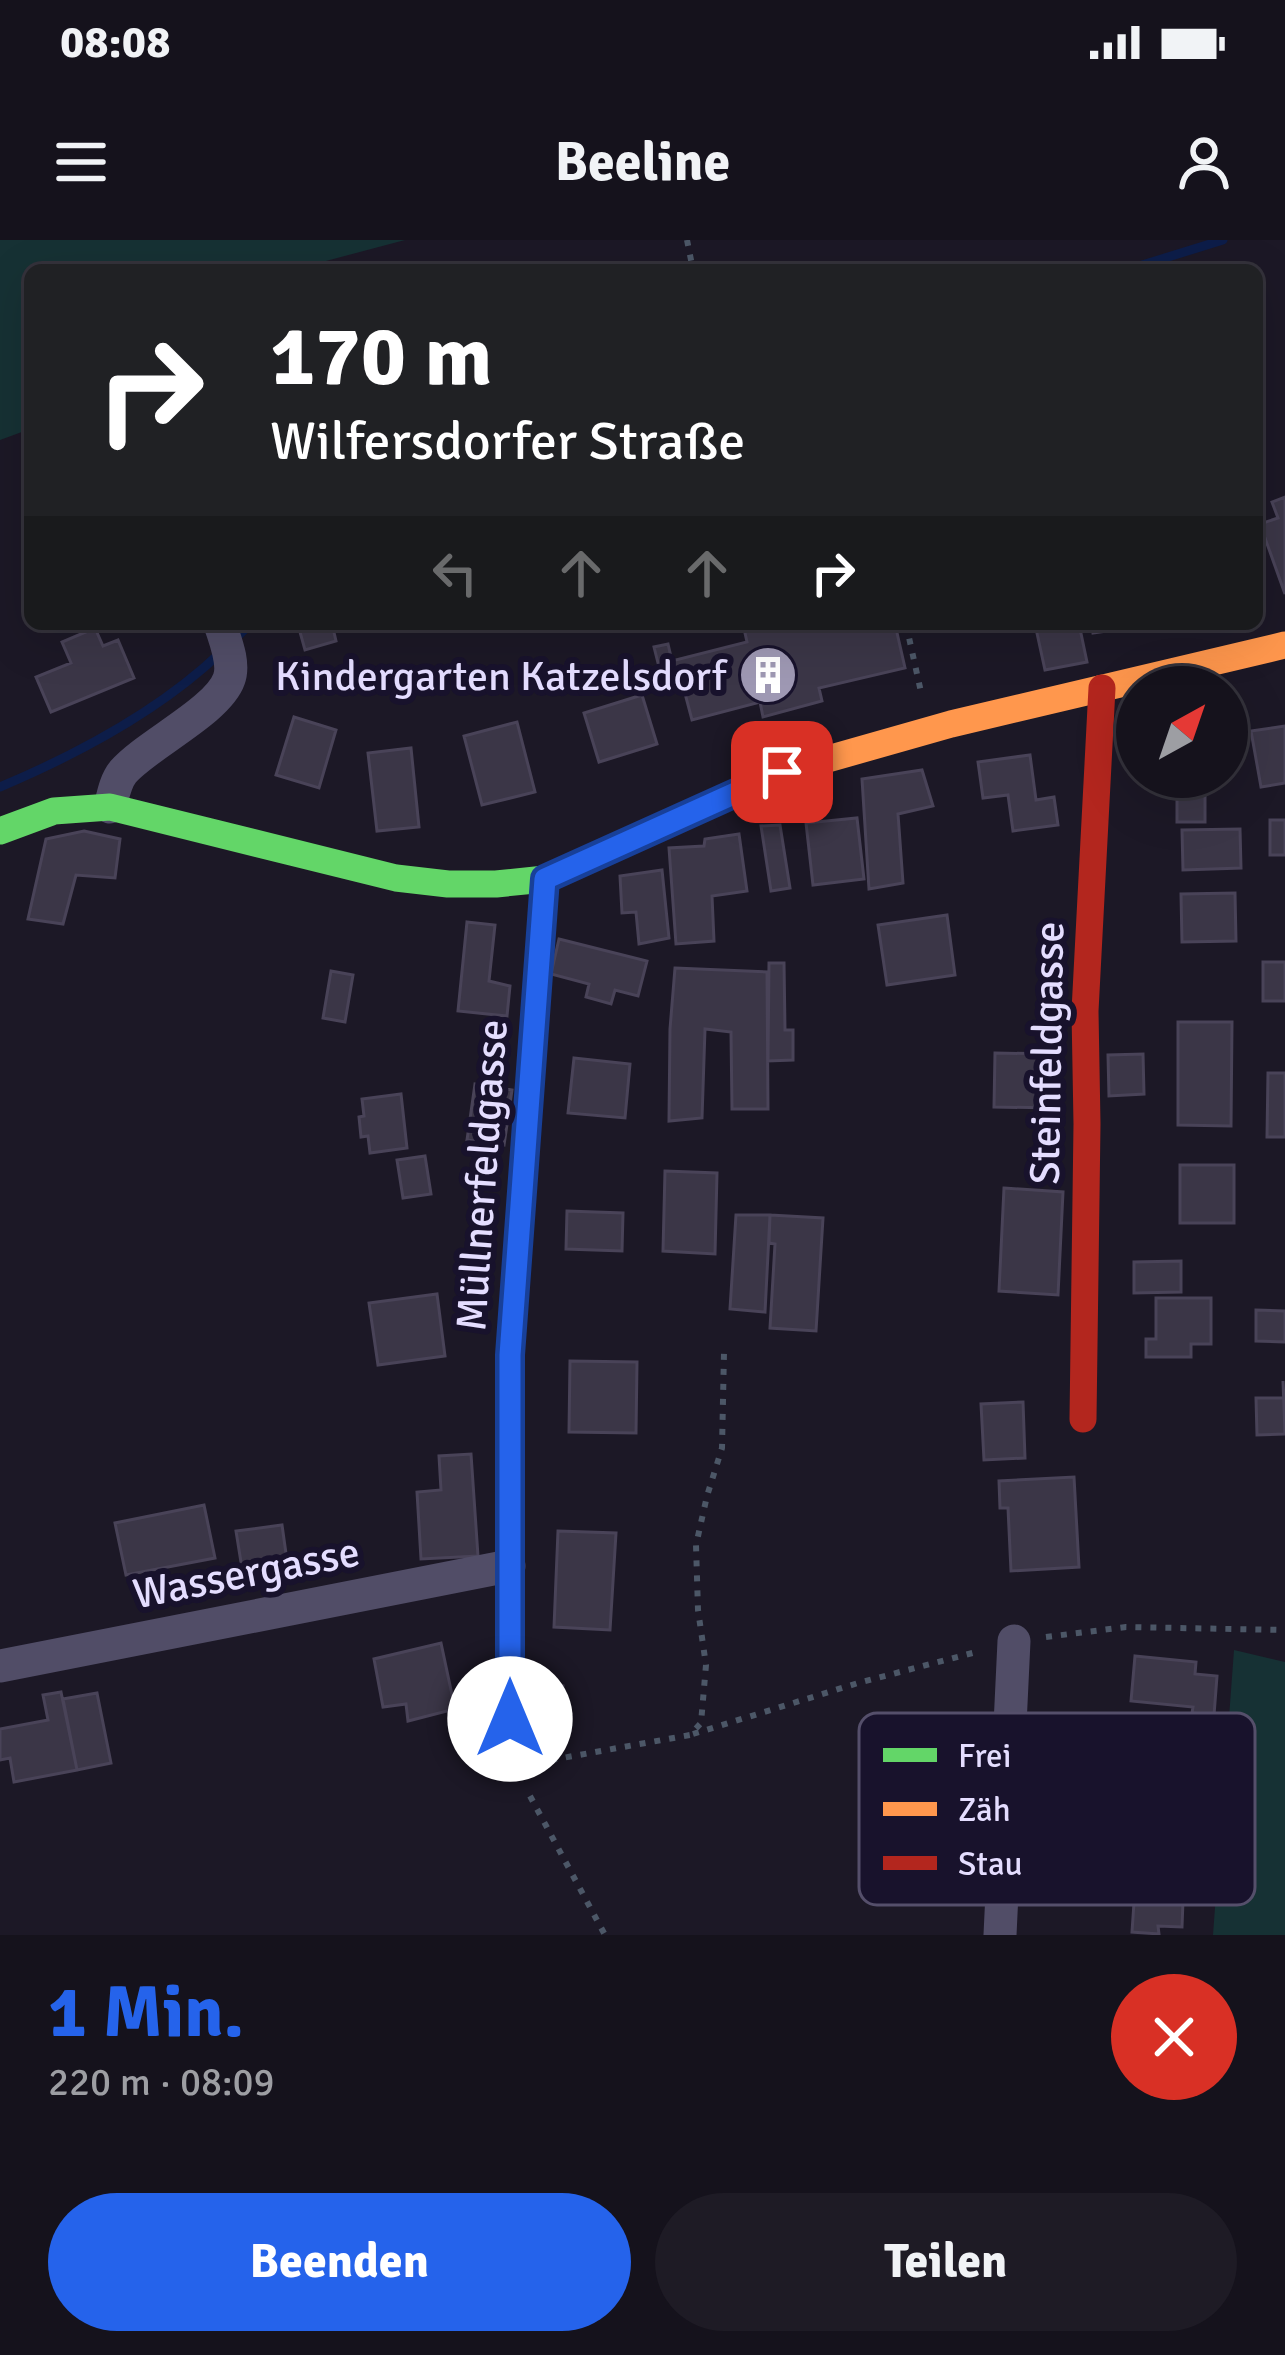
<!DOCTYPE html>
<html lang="de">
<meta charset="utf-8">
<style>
body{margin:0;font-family:Signika,sans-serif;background:#1e1b25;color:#f1f3f6;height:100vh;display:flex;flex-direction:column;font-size:45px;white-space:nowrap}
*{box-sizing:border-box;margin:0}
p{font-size:39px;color:#9d9ea3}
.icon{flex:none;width:66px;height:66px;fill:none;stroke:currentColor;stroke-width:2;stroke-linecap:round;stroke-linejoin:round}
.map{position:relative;height:1695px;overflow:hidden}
.details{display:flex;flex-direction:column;background:#15121c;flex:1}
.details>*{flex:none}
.hud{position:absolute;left:24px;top:24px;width:1239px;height:366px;border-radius:18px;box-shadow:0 12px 48px #0002,0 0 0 3px #34323b;background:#202124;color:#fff;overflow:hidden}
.needle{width:78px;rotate:40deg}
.tools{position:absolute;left:1116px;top:426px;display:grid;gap:24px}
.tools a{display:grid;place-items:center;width:132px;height:132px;border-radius:50%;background:#15121c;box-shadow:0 12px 48px #0002,0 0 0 3px #34323b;font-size:60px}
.pin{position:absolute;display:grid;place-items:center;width:102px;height:102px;color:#fff;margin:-51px;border-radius:24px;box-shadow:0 6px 18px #0006}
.me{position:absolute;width:132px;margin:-66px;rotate:0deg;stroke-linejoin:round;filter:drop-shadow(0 0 9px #0008)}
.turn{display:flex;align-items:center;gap:42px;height:252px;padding:0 48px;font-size:54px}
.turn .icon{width:156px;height:156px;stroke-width:2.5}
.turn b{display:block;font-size:84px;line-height:102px}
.lanes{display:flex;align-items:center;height:114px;padding:0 48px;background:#0003;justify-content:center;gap:60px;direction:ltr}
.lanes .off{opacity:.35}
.round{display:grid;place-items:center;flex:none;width:126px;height:126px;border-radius:63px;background:#1e1b25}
.summary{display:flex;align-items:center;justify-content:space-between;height:204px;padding:0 48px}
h1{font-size:72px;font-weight:700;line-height:90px;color:#2563eb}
.button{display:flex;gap:24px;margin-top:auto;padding:24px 48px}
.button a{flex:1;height:138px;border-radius:72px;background:#2563eb;color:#fff;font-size:48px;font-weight:700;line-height:138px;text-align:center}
.button a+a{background:#1e1b25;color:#f1f3f6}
.status{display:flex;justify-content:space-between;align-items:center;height:84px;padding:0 60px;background:#15121c;direction:ltr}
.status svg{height:33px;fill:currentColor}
header{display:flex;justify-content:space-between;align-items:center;height:156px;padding:0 48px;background:#15121c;font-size:54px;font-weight:700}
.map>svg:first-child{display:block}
.green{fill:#163134}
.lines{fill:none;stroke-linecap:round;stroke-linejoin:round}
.stream{stroke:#0d1d49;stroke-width:9}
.building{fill:#3b3647;stroke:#494358;stroke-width:3}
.path{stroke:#4c5767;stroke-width:6;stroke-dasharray:6 9;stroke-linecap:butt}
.street{stroke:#514d67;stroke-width:33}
.fast{stroke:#63d668;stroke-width:27}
.slow{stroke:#ff974d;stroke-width:27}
.jam{stroke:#b3261e;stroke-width:27}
.route-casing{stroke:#184099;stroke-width:30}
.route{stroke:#2563eb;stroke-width:21}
.labels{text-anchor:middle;stroke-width:12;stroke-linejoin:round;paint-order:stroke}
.poi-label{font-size:42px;fill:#e4ddff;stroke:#18122c;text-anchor:end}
.street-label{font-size:42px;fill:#e4ddff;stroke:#18122c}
.key{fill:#18122c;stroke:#554f6b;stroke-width:3}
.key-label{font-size:33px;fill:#e4ddff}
</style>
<div class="status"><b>08:08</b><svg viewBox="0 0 49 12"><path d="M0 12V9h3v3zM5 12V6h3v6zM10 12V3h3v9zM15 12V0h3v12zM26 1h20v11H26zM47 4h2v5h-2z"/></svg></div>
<header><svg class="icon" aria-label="menu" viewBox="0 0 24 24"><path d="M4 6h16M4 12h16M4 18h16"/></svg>Beeline<svg class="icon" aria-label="person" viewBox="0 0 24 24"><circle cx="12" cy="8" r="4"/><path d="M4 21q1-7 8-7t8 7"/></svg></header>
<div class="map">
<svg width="1285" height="1695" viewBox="0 0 1285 1695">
<rect width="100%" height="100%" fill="#1c1826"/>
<path class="green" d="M0,0h405l-98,26 -4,4h-273v159l-30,11z
M1234,1410l51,12v273h-72z"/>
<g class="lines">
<path class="stream" d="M1126,30l97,-30
M232,402l18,-18
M0,547c78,-33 158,-75 220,-134"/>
</g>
<path class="building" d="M1285,257v97l-25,-70 18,-6 -6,-16z
M315,384h17l4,17 -31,9 -5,-18z
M743,384h152l10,44 -86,20 3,13 -59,16 -3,-15 -68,18 -10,-38 -18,5 -10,-40 14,-3 4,17 75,-19z
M1035,384h44l8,38 -42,8z
M1092,384h56v1l-55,8z
M95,388l8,18 15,-6 16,38 -83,34 -15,-35 35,-14 -9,-21z
M642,455l15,49 -58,18 -15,-49z
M294,477l42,13 -17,58 -43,-13z
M517,482l18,70 -53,13 -18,-69z
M1285,486v57l-24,4 -10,-56z
M411,508l8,79 -42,4 -9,-78z
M1030,515l6,45 18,-3 4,28 -45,6 -5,-36 -25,3 -5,-36z
M922,530l11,36 -35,8 5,69 -34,6 -7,-110z
M1177,537h28v45h-28z
M857,578l7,61 -51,6 -7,-62z
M1270,580h15v35h-15z
M780,585l10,63 -19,3 -10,-65z
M1240,589l1,39 -58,2 -1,-40z
M84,591l36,8 -5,39 -39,-3 -13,49 -35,-5 18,-80z
M739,594l8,57 -35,5 2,45 -38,3 -7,-96 35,-2 1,-7z
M662,630l7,68 -30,6 -3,-32 -14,1 -2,-37z
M1235,653l1,48 -54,1 -1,-48z
M947,675l8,60 -68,10 -9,-60z
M467,682l28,3 -6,56 21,5 -3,30 -49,-5z
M559,699l88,22 -9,35 -23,-6 -4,14 -25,-7 3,-13 -38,-10z
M1263,722h22v39h-22z
M769,723h15l1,67h8v30l-25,1z
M675,728l92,4 1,137h-36l-1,-77 -26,-3 -3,89 -33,3 1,-92z
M331,731l22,4 -8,47 -22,-4z
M1178,782h54l-1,104 -53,-1z
M995,813l61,1 -1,54 -61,-1z
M1143,814l1,40 -35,2 -1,-41z
M574,818l56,6 -5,54 -57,-5z
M1268,833h17v64h-18z
M475,844l37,6 -8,55 -37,-5z
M401,854l6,54 -37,5 -2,-17 -7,1 -2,-20 5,-1 -2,-17z
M425,916l6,38 -28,4 -6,-38z
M1180,925h54v58h-54z
M665,931l52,2 -2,81 -52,-3z
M1004,948l59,4 -5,103 -59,-4z
M567,971l56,2 -1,38 -56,-2z
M736,975h34l-5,97 -35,-3z
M770,975l53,3 -7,113 -46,-3 5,-84 -6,-1z
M1181,1021v31l-47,1v-31z
M437,1054l8,62 -67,9 -9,-62z
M1156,1058h55v46h-20v13h-45v-18h10z
M1256,1070l29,1v31l-29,-1z
M570,1121l67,1 -1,71 -67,-1z
M1283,1141l2,53 -28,1 -1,-37h28z
M1023,1162l2,56 -41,2 -3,-56z
M471,1214l7,102 -57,3 -4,-67 24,-2 -2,-34z
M1074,1237l5,90 -68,4 -3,-63h-8l-1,-27z
M204,1265l11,53 -89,17 -11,-52z
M282,1285l7,50 -45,6 -8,-50z
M558,1291l58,2 -6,97 -56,-3z
M441,1403l14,66 -47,12 -2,-17 -23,3 -9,-48z
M1135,1416l61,6 -1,12 22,2 -3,39 -22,-2 1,-6 -62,-6z
M528,1444l35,2 -2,42 -33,-3z
M61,1452l16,78 -63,12 -4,-24 -10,2v-31l48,-9 -5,-25z
M97,1453l14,70 -34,7 -14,-71z
M1136,1633l48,2 -2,52 -24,-1 1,8 -27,-2z"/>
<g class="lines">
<path class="path" d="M687,0l6,30
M906,384l15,68
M1046,1397l80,-10 159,3
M693,1494l165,-51 122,-32
M551,1520l139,-25 11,-12 5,-58 -8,-55 -2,-65 11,-49 15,-48 2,-96
M530,1556l75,139"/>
<path class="street" d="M110,567c3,-11 5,-25 13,-35 23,-27 95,-61 106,-93 6,-16 -4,-39 -9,-55
M0,1426l509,-100
M1000,1695l14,-294"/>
<path class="fast" d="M0,591l54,-20 56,-4 286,71 52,6h48l49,-5 82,-37
M518,1013l27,-374"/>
<path class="slow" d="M627,602l155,-70 169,-48 334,-79
M517,1525l-7,-46v-364l8,-102"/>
<path class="jam" d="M1083,1179l4,-295 -2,-113 17,-323"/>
</g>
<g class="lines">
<defs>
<path id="route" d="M510,1479v-364l35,-476 237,-107"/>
</defs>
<use href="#route" class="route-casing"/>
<use href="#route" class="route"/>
</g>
<defs>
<symbol id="building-disc" viewBox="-11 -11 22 22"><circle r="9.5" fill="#9e98b3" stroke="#18122c"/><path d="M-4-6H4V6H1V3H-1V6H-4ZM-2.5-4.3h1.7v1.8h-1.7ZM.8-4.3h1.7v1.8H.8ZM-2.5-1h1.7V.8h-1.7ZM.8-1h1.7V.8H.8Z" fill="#fff"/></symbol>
</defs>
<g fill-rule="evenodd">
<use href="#building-disc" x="735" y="402" width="66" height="66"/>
</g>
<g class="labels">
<g class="poi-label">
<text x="726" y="450">Kindergarten Katzelsdorf</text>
</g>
<g class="street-label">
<text transform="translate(1046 813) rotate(-89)" y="15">Steinfeldgasse</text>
<text transform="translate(481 935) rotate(-86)" y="15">Müllnerfeldgasse</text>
<text transform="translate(246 1332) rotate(-11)" y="15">Wassergasse</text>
</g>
</g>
<rect x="859" y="1473" width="396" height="192" rx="18" class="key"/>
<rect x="883" y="1508" width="54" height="14" fill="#63d668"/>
<rect x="883" y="1562" width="54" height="14" fill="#ff974d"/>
<rect x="883" y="1616" width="54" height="14" fill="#b3261e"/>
<g class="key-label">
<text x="958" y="1527">Frei</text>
<text x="958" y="1581">Zäh</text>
<text x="958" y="1635">Stau</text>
</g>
</svg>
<div class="tools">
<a><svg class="needle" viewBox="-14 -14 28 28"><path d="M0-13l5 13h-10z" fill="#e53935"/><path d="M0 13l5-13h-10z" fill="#9d9ea3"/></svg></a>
</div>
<div class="pin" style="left:782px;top:532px;background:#d93025"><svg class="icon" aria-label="arrive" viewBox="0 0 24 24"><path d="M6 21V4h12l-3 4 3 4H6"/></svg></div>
<svg class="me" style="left:510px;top:1479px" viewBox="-20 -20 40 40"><circle r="19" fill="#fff"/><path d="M0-13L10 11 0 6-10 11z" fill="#2563eb"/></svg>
<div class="hud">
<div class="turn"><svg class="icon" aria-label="right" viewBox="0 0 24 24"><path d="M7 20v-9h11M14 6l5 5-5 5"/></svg><div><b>170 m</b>Wilfersdorfer Straße</div></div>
<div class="lanes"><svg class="icon off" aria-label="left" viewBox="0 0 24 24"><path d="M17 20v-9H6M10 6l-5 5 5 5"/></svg><svg class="icon off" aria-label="ahead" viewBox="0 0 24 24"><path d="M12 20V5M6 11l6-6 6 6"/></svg><svg class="icon off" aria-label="ahead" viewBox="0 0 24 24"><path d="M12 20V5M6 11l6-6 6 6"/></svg><svg class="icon" aria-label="right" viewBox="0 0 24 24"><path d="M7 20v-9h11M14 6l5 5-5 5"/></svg></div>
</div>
</div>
<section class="details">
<div class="summary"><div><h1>1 Min.</h1><p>220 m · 08:09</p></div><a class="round" style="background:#d93025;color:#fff"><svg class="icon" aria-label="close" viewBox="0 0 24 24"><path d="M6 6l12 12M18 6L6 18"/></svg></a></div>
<div class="button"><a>Beenden</a><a>Teilen</a></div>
</section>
